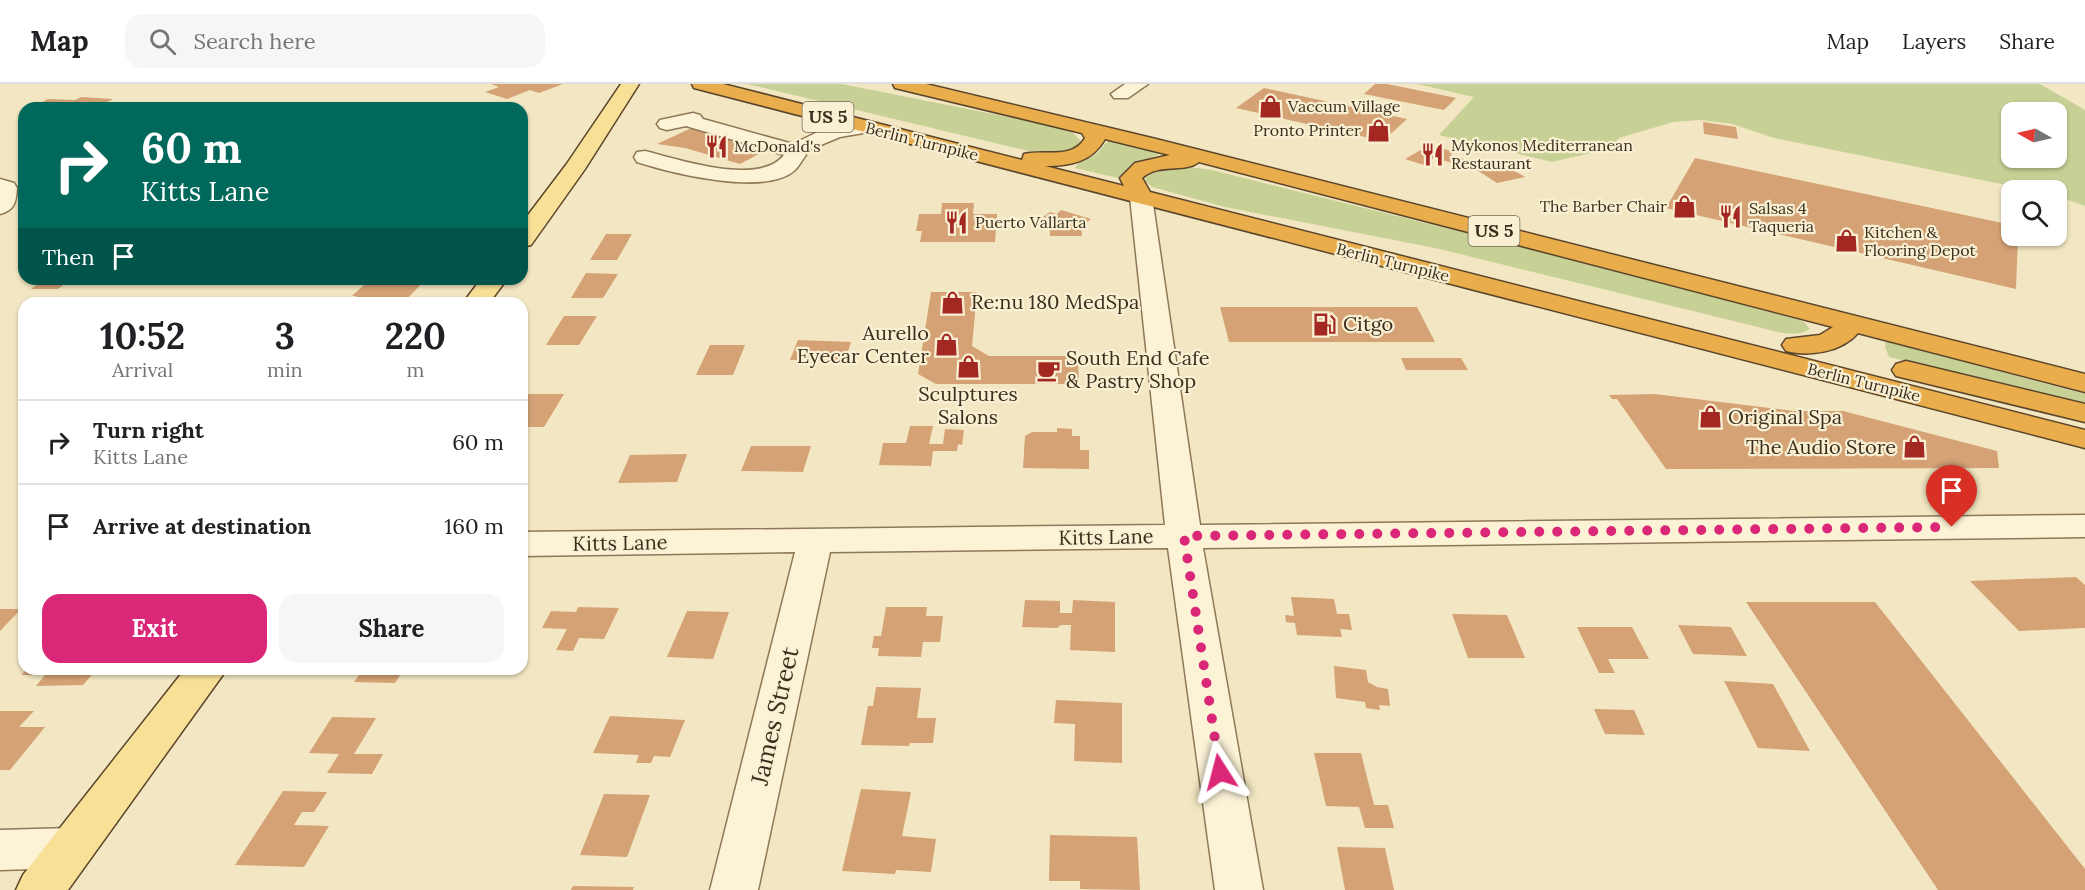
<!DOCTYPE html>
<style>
body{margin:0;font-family:Lora,serif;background:#f6f6f6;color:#202124;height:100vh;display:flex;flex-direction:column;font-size:22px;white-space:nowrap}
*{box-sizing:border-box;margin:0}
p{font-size:20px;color:#757577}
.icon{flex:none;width:33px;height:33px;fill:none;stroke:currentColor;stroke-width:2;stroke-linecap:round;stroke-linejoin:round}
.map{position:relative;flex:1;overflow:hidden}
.panel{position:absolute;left:18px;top:213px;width:510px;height:378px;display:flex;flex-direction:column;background:#fff;border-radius:18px;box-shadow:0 2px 4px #0004}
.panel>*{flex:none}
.hud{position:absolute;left:18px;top:18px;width:510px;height:183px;border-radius:18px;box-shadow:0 2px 4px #0004;background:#00695c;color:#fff;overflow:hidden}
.needle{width:39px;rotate:278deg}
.tools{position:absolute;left:2001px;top:18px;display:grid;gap:12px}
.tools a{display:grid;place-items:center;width:66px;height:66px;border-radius:12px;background:#fff;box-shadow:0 2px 4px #0004;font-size:30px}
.pin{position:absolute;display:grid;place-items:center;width:51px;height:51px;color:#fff;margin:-62px -26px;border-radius:50% 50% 50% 0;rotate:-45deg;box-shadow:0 0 6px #0007}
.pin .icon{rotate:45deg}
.me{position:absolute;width:66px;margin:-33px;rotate:351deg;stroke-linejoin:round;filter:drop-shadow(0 0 4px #0008)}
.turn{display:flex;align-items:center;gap:21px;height:126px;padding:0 24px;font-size:27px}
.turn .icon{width:78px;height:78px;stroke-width:2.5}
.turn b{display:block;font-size:42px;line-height:51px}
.then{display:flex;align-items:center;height:57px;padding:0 24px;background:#0003;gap:12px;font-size:22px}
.eta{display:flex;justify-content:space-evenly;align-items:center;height:102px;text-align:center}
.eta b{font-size:36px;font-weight:700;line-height:42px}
.button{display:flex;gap:12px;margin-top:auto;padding:12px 24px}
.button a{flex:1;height:69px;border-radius:18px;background:#db2777;color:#fff;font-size:24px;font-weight:700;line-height:69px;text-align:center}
.button a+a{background:#f6f6f6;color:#202124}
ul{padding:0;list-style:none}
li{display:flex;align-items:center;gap:18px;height:84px;padding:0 24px;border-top:2px solid #e0e0e0}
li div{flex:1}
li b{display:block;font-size:22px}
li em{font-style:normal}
header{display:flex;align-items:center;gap:36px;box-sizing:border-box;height:84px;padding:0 30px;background:#fff;border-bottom:2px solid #e0e0e0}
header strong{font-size:28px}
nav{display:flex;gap:33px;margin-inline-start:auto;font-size:21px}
.search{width:420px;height:54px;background:#f6f6f6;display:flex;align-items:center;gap:15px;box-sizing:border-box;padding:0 21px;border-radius:18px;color:#757577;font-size:22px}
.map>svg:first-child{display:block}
.green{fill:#c7d195;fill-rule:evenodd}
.building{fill:#d4a275}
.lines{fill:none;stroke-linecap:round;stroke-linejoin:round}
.minor-casing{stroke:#8e7857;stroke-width:3}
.major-casing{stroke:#5b452c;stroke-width:3}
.highway-casing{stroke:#5b452c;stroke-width:3}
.minor{fill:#fcf3d7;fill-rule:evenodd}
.major{fill:#f8e097;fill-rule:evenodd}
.highway{fill:#e9ad4c;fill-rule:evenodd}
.route{stroke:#db2777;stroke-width:10;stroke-dasharray:0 18}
.labels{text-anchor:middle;stroke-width:4.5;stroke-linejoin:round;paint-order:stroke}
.far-poi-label{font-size:16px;fill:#3c2e1d;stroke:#f9f0d3;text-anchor:start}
.far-street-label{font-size:16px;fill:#3c2e1d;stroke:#f9f0d3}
.shield{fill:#f9f0d3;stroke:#756854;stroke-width:1.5}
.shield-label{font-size:18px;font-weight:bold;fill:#3c2e1d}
.poi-label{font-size:20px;fill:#3c2e1d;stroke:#f9f0d3;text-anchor:start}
.street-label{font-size:20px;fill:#3c2e1d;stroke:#f9f0d3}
.near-street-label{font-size:24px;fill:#3c2e1d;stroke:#f9f0d3}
</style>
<header>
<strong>Map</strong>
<div class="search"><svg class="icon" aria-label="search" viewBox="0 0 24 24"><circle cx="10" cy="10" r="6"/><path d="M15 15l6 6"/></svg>Search here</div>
<nav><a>Map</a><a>Layers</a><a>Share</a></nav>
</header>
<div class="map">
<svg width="2085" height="806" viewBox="0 0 2085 806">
<rect width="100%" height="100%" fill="#f2e7c2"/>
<path class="green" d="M747,0h95l211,42 19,6 9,9c-6,15 -30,12 -44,12z
M1417,0h623l45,26v96l-28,-10 -1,-6h-25l-257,-52 -42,-14 -32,-4 -27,2 -54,16 -3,3 1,6 -65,15 -113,-27 35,-38zM2012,28h44v46h-44z
M1110,56l47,12 3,2 -28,11 -14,13 -43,-10c3,-7 14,-9 21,-14 6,-4 8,-11 14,-14z
M1181,82l31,4 366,91 218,58 8,3 6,7c-13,10 -37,2 -52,-2l-323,-79 -210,-41 -73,-20 -7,-6 1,-4 18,-9z
M1886,257l199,53v9l-196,-46 -4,-10z"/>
<path class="building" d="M491,0h72l-24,9 -9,-3 -23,9 -22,-7 14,-5z
M1375,0h12l69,14 -12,12 -80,-16z
M1264,4l143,31 -24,22 -147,-33z
M81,13l32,2 -17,9h-66l18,-9 27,1z
M1703,38l33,5 2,12 -34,-5z
M698,41l72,23 -30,16 -55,-16 -28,-4z
M1429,61l26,7 -5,3 17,5 -7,5 -26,-7 -10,7 -19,-6z
M1695,74l317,67v11h6l-2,53 -350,-81z
M1496,76l29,17 -28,6 -28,-18z
M942,119h32l-1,11h24l-2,28h-75l2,-11h-6l3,-17h22z
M1061,126l30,9 -10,8 1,9h-32l-1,-17 -6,-2 7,-5 7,2z
M606,150h26l-15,26h-27z
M586,189l32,1 -15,24h-32z
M45,195h26l-13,10h-27z
M426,195l-23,24h-53l7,-7h-5l17,-16z
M931,208h46l-5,54 17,10h76l13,7 1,21h-143l-18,-10z
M1220,223h197l18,35h-206z
M564,232h33l-18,29h-33z
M798,256l53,2 -6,19 -55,-1z
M710,261h35l-12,30h-37z
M1401,274h60l7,12h-62z
M525,310h39l-20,33h-22v-28z
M1655,310l139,17h49l154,40 2,17 -333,1 -49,-70h-5l-3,-4z
M910,342h23l-4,18h14l2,-15 19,1 -2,15 -4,-1 -1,7h-24l-2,15 -52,-1 4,-22h23z
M1057,344l15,1v7h8v14h9v19l-66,-1 2,-32 7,-4h25z
M751,362h60l-8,26 -62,-1z
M687,370l-10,28 -59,1 12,-28z
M2076,493l9,8v43l-66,3 -49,-50z
M1291,513l43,2 3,15h12l3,16 -12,-1 2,8 -45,-2 -2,-12 -9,-1 -1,-7 9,1z
M1025,516l35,1v12h12l1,-13 42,2v50l-45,-2 1,-25h-10l-4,3 -35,-1z
M1746,518h129l210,267v21h-147z
M578,523l41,1 -15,31 -25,-1 -6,13 -17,-1 11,-21 -25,-1 9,-17 25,1z
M886,523h41l-1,9h17l-3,26h-17l-2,15 -43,-1 1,-8h-7l2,-12h7z
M0,525h21l-21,22z
M687,527l42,1 -16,47 -46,-2z
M1452,530l55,1 18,43h-57z
M1678,541l53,2 16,29 -54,-2z
M1577,543h55l17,32h-41l7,14h-16z
M1334,582l32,4 2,12 9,5 11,2 2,17 -11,-1 1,5 -14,-2 -1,-6 -29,-4z
M27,585h70l-14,16 -47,1 9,-11h-24z
M363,585h41l-9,14 -41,-1z
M1724,597l49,3 37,67 -52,-3z
M876,603l45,1 -4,30h19l-3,25h-23l-1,3 -48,-1 7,-39h5z
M1056,616l66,3v60l-48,-2 1,-37 -21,-1z
M1594,625l40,1 11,25 -40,-1z
M0,627h34l-15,16h26l-35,43h-10z
M610,632l75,4 -15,37 -16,-1 -3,7h-15l3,-8 -46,-2z
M332,633l44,1 -22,36h29l-11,20 -45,-1 12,-19 -30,-1z
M1314,669h47l13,52h14l6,23h-29l-6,-21 -33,-1z
M861,705l50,3 -9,44 34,3 -5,33 -35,-2 -1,4 -53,-3z
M283,707l44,1 -13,20h-12l-8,13 35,1 -25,41 -69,-2z
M604,710l46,1 -23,62 -47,-2z
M1050,751l87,2 3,53 -60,-1v-8h-31z
M1337,763l48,1 9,42h-49z
M573,802l61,1 -1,3h-62z"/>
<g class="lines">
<defs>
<path id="minor" d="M1125,0h23l-20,14h-14l-3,-4z
M693,29l7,2 3,4 90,25 35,-17 40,-6 7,2 3,4 -3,4 -35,6 -36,15 2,3c-4,5 -7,11 -11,15 -29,27 -124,3 -158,-8l-3,-5 3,-5 8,-1c33,8 114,36 139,4l-98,-29 -19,4 -7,-2 -3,-4 3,-4z
M0,95l14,4 3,5c-1,14 -2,22 -17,26z
M1141,106l8,2 3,5 48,328 885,-10v22l-882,11 60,342h-48l-47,-342 -338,4 -72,338h-48l85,-338 -273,4v-24l643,-7 -35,-328 3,-5z
M70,744l16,6 7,14 -7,14 -16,6 -70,2v-40z"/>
<path id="major" d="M621,0h18l-54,85 -54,76 -9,2v-24l44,-58z
M481,195h26l-18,24h-26z
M185,585h42l-159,221h-52l7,-15z"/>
<path id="highway" d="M692,0h31l299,76 2,-6c21,-5 48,6 61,-16l-3,-5 -187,-45 -2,-4h33l230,55 929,235v18l-227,-59c-16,19 -49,24 -72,18l-4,-6 4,-6 34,-4 13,-8 -634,-165c-16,12 -38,0 -57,16l8,14 935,238v18l-1391,-360zM1105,55l65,16 -35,8 -15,15 4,8 -79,-20c25,0 47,-4 60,-27z
M1906,277l179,43v18l-189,-46 -4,-6 4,-6z"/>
</defs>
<use href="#minor" class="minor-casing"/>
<use href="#major" class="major-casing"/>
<use href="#highway" class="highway-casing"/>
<use href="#minor" class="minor"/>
<use href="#major" class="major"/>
<use href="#highway" class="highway"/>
</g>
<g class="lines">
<path class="route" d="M1220,688l-36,-236 768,-9"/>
</g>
<defs>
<symbol id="shop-bare" viewBox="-9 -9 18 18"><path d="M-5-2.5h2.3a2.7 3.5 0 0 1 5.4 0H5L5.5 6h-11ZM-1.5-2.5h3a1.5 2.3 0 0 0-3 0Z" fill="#a32822" stroke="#f9f0d3" stroke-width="2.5" paint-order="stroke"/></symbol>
<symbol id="restaurant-bare" viewBox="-9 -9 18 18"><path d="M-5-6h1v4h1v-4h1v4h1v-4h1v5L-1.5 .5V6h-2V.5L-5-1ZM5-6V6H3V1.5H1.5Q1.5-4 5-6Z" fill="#a32822" stroke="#f9f0d3" stroke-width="2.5" paint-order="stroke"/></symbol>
<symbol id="fuel-bare" viewBox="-9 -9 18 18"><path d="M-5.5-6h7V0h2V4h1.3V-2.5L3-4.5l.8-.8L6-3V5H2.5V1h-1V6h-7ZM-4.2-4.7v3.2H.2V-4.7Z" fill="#a32822" stroke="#f9f0d3" stroke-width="2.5" paint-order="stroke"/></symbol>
<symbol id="cafe-bare" viewBox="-9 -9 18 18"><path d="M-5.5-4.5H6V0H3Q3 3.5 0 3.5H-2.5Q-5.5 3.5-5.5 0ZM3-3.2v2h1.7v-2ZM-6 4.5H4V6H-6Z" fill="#a32822" stroke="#f9f0d3" stroke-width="2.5" paint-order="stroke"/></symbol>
</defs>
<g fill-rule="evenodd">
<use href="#shop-bare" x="1254" y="6" width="33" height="33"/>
<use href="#shop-bare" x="1362" y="30" width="33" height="33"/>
<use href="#restaurant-bare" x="700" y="46" width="33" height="33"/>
<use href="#restaurant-bare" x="1416" y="54" width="33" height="33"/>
<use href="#shop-bare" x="1668" y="106" width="33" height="33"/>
<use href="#restaurant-bare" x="1714" y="116" width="33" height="33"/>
<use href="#restaurant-bare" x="940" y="122" width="33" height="33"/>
<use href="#shop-bare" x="1830" y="140" width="33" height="33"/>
<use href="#shop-bare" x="936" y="202" width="33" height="33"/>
<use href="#fuel-bare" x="1308" y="224" width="33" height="33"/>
<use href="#shop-bare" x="930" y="244" width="33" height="33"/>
<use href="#shop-bare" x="952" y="266" width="33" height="33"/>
<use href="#cafe-bare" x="1032" y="270" width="33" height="33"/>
<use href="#shop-bare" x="1694" y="316" width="33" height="33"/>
<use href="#shop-bare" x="1898" y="346" width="33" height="33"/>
</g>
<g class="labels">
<g class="far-poi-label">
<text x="1288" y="28">Vaccum Village</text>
<text x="1361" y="52" text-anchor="end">Pronto Printer</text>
<text x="1451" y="67">Mykonos Mediterranean<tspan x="1451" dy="18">Restaurant</tspan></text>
<text x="734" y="68">McDonald's</text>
<text x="1667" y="128" text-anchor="end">The Barber Chair</text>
<text x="1749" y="130">Salsas 4<tspan x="1749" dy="18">Taqueria</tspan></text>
<text x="975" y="144">Puerto Vallarta</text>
<text x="1864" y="154">Kitchen &amp;<tspan x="1864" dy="18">Flooring Depot</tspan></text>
</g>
<g class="far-street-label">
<text transform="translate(922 57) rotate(14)" y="6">Berlin Turnpike</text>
<text transform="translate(1393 178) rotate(14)" y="6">Berlin Turnpike</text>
<text transform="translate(1864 298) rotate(14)" y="6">Berlin Turnpike</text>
</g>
<g class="shield">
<rect x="802.5" y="18" width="51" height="30" rx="4.5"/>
<rect x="1468.5" y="132" width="51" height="30" rx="4.5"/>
</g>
<g class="shield-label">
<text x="828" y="39">US 5</text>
<text x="1494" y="153">US 5</text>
</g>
<g class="poi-label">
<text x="971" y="225">Re:nu 180 MedSpa</text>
<text x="1343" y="247">Citgo</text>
<text x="929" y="256" text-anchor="end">Aurello<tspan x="929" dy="23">Eyecar Center</tspan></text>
<text x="1066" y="281">South End Cafe<tspan x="1066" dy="23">&amp; Pastry Shop</tspan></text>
<text x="968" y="317" text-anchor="middle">Sculptures<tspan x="968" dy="23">Salons</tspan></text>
<text x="1728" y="340">Original Spa</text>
<text x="1896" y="370" text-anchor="end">The Audio Store</text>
</g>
<g class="street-label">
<text transform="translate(1106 453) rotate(-1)" y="7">Kitts Lane</text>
<text transform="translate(620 459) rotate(-1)" y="7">Kitts Lane</text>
</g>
<g class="near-street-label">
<text transform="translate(775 632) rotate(-77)" y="8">James Street</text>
</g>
</g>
</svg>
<div class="tools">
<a><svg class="needle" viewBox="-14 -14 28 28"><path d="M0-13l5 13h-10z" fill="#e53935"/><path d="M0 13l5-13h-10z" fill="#757577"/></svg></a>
<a><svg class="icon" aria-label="search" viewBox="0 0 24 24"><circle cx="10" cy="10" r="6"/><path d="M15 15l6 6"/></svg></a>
</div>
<div class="pin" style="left:1952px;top:443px;background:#d93025"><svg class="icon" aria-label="arrive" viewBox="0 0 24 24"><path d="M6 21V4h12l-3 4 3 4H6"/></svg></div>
<svg class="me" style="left:1220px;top:688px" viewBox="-20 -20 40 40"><path d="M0-17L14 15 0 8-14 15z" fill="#db2777" stroke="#fff" stroke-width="4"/></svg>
<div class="hud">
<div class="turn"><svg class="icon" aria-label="right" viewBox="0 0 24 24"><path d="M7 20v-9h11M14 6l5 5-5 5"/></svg><div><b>60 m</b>Kitts Lane</div></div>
<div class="then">Then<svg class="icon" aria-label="arrive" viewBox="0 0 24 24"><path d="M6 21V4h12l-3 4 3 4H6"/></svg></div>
</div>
<section class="panel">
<div class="eta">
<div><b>10:52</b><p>Arrival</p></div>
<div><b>3</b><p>min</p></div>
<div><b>220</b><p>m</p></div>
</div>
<ul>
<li><svg class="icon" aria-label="right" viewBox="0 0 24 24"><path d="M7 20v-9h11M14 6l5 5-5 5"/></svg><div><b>Turn right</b><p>Kitts Lane</p></div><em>60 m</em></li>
<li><svg class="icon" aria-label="arrive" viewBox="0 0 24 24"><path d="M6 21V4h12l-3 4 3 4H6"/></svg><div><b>Arrive at destination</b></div><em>160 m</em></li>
</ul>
<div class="button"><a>Exit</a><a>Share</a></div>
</section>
</div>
